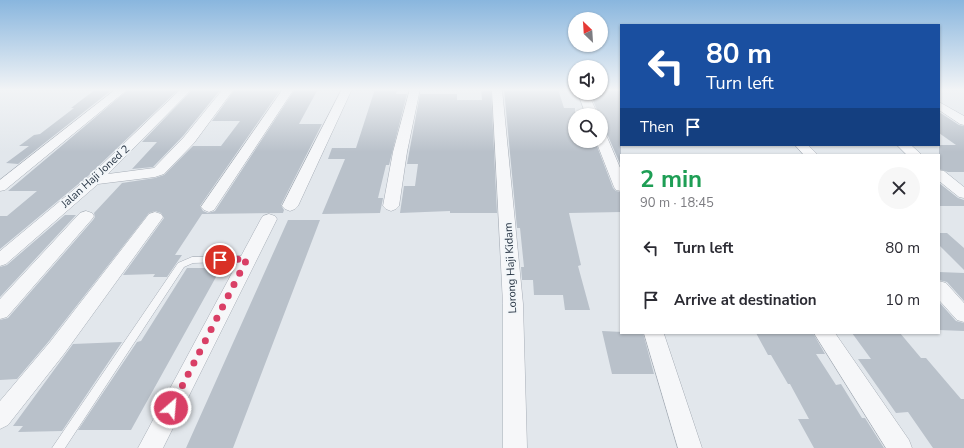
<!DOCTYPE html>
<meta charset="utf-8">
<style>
body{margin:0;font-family:"Nunito Sans",sans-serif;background:#f7f7f7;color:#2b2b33;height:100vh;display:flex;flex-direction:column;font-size:15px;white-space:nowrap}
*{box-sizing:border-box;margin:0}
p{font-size:13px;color:#7c7c81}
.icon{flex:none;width:22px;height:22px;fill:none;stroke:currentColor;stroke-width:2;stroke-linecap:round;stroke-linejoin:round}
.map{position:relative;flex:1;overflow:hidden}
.details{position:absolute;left:620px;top:154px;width:320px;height:180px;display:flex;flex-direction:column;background:#fff;border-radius:0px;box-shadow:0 1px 3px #0004}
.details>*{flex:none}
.guide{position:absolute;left:620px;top:24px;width:320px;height:122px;border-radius:0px;box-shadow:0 1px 3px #0004;background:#1a4fa0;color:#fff;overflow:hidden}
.needle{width:26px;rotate:335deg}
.tools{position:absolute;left:568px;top:12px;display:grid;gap:8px}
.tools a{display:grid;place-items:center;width:40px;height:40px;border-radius:50%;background:#fff;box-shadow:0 1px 3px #0004;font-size:20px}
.pin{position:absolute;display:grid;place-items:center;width:34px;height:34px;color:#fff;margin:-17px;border:2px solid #fff;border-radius:50%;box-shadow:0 1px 4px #0007}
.me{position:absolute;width:44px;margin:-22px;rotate:27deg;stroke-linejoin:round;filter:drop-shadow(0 0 3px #0008)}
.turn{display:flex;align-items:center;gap:14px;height:84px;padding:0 20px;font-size:18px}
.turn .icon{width:52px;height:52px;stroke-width:2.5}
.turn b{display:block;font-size:28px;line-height:34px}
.then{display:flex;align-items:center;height:38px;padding:0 20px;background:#0003;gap:8px;font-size:15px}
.round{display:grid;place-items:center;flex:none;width:42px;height:42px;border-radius:21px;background:#f7f7f7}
.summary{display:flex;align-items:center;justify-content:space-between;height:68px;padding:0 20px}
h1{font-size:24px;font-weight:700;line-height:30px;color:#1e9e55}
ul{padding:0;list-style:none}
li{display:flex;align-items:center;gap:12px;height:52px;padding:0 20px}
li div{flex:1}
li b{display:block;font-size:15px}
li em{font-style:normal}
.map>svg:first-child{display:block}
.building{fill:#b9c1ca}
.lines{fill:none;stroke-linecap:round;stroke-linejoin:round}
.service-casing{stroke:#a7aeb7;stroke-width:1}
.minor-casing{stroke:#a7aeb7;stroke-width:1}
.service{fill:#f6f7f9;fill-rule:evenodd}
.minor{fill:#f6f7f9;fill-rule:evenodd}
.route{stroke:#d93f66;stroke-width:7;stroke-dasharray:0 12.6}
.labels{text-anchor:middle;stroke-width:3.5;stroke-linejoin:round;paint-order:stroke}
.street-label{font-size:11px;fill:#293645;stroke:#f2f6f9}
</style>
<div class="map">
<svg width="964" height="448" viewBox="0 0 964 448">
<rect width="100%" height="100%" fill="#e2e7ec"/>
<path class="building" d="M96,89h17l-95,75 -12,-1 23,-17h-10l15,-11 6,-1 34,-26h-3z
M129,89h50l-91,87 -88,73v-33h7l30,-25h-29z
M193,89h28l-38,47 -30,31 -21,2 25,-27h-15z
M235,89h46l-81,117 3,5 5,2 7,-2 80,-122h23l-19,35h23l-41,81 3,5 -1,3 -81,1 -27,41h7l-15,22h-14l2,-3 -32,1 41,-57 -3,-5 -6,-2 -6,2 -100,128 -32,38 -17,1v-60l8,-2 85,-98 2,-3 -1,-4 28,-30 33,-5 9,-3 29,-29h28l19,-25h-28z
M375,89h22l-1,5h11l-18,71h-3l-8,33h5l-3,15 -58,1 23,-55h-17l4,-11h24z
M481,89h10l6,124h-47v-2l-50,2 4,-27h11l3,-22h-11l13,-70h37v6h25z
M504,89h54l6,19h11v33h20l18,47 3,3 5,1v20l-52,1 12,52 -3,1 12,44h-25l-2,-15h-29l-1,-15h-11l-1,-13h3l-4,-39h-3z
M601,89h20v77l-13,-30 -5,-4 -2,-5v-12h-2l-9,-22h11z
M939,112l20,13 5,1v46h-16l-9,-3v-24h17l-17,-12z
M939,183l19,15 6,2v6h-25z
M65,215h11l-76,82v-30l7,-2z
M288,220h32l-87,228h-47z
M939,233h8l17,15v22l-25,-25z
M187,268h34l-90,162h-53l59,-88 4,-1z
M939,272l25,1v28l-17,-19 -8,-2z
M939,302l17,19 8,2v8l-25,-1z
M602,331l41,2 11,41h-42z
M756,333h57l12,21h-9l20,31 5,-1 21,34h3l19,30h-70l-16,-29h11l-19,-35h-2l-17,-29h-3z
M852,333h48l21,25h5l35,41h3v49h-31l-25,-36 -12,1 -38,-54h13z
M122,342l-60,89 -44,1 5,-6h-10l60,-82z"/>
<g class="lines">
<defs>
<path id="service" d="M247,256l4,3 -1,2 -57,2 -9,4 -119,181h-13l126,-185 14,-6z"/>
<path id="minor" d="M116,89h12l-123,101 -5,1v-11z
M181,89h11l-84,85 46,-6 30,-31 39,-48h11l-40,54 -30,31 -9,3 -57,7 -92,80 -6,2v-15l89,-74z
M283,89h11l-80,121 -5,2 -5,-2 -3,-3z
M342,89h10l-54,117 -3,3 -5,2 -5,-2 -3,-3z
M410,89h10l-13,63 -8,54 -3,3 -5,2 -5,-2 -3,-3 10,-54z
M492,89h10l21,215 4,144h-24v-144z
M578,93h10l10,22h-12z
M939,102l25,14v9l-4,-1 -21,-14z
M601,133l4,1 2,3 14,33v21l-5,-1 -2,-3 -18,-46h5z
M795,145h13l10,10h-14z
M897,145h14l11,10h-15z
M939,170l5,1 20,16v11l-5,-1 -20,-16z
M86,211l6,2 2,3 -2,3 -85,98 -7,2v-20l80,-86z
M155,212l6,2 2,3 -2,3 -97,134 -56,71 -8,4v-28l50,-59 99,-128z
M269,214l6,2 2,3 -114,229h-25l123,-229 2,-3z
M939,281l7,2 18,20v19l-7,-2 -18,-20z
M644,333l20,1 38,114h-24z
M814,333h21l74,107 3,8h-26z"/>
</defs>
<use href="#service" class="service-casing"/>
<use href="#minor" class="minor-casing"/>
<use href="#service" class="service"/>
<use href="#minor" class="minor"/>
</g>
<linearGradient id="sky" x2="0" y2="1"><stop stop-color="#89b6de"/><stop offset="0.59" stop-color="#f2f4f6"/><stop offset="1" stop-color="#f2f4f6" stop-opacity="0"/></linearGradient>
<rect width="964" height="152" fill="url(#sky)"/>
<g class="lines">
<path class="route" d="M171,408l76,-149 -27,1"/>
</g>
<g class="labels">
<g class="street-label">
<text transform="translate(95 176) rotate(-42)" y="4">Jalan Haji Joned 2</text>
<text transform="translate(510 268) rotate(-93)" y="4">Lorong Haji Kidam</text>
</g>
</g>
</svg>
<div class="tools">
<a><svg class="needle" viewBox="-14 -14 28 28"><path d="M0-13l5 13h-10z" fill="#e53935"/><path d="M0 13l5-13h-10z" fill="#7c7c81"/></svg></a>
<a><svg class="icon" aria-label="sound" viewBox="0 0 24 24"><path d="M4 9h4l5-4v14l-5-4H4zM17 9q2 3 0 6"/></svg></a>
<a><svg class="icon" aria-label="search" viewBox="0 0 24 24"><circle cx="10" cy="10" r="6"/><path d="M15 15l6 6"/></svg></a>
</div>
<div class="pin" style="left:220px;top:260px;background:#d93025"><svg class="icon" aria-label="arrive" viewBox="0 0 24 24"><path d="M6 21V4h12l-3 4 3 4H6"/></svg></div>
<svg class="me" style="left:171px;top:408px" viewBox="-20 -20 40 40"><circle r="17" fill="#d93f66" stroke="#fff" stroke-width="3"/><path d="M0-11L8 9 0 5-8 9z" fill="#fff"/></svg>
<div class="guide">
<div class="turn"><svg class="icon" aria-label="left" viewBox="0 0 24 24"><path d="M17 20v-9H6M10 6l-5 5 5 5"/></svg><div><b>80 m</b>Turn left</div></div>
<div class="then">Then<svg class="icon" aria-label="arrive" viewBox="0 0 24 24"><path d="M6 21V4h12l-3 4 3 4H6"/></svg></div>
</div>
<section class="details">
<div class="summary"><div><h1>2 min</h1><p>90 m · 18:45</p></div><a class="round"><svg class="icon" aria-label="close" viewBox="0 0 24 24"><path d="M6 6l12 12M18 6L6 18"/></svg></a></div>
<ul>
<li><svg class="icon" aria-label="left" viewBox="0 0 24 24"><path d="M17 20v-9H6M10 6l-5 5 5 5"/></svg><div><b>Turn left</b></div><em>80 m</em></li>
<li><svg class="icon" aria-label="arrive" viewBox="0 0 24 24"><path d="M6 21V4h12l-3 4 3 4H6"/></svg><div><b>Arrive at destination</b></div><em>10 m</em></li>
</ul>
</section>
</div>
